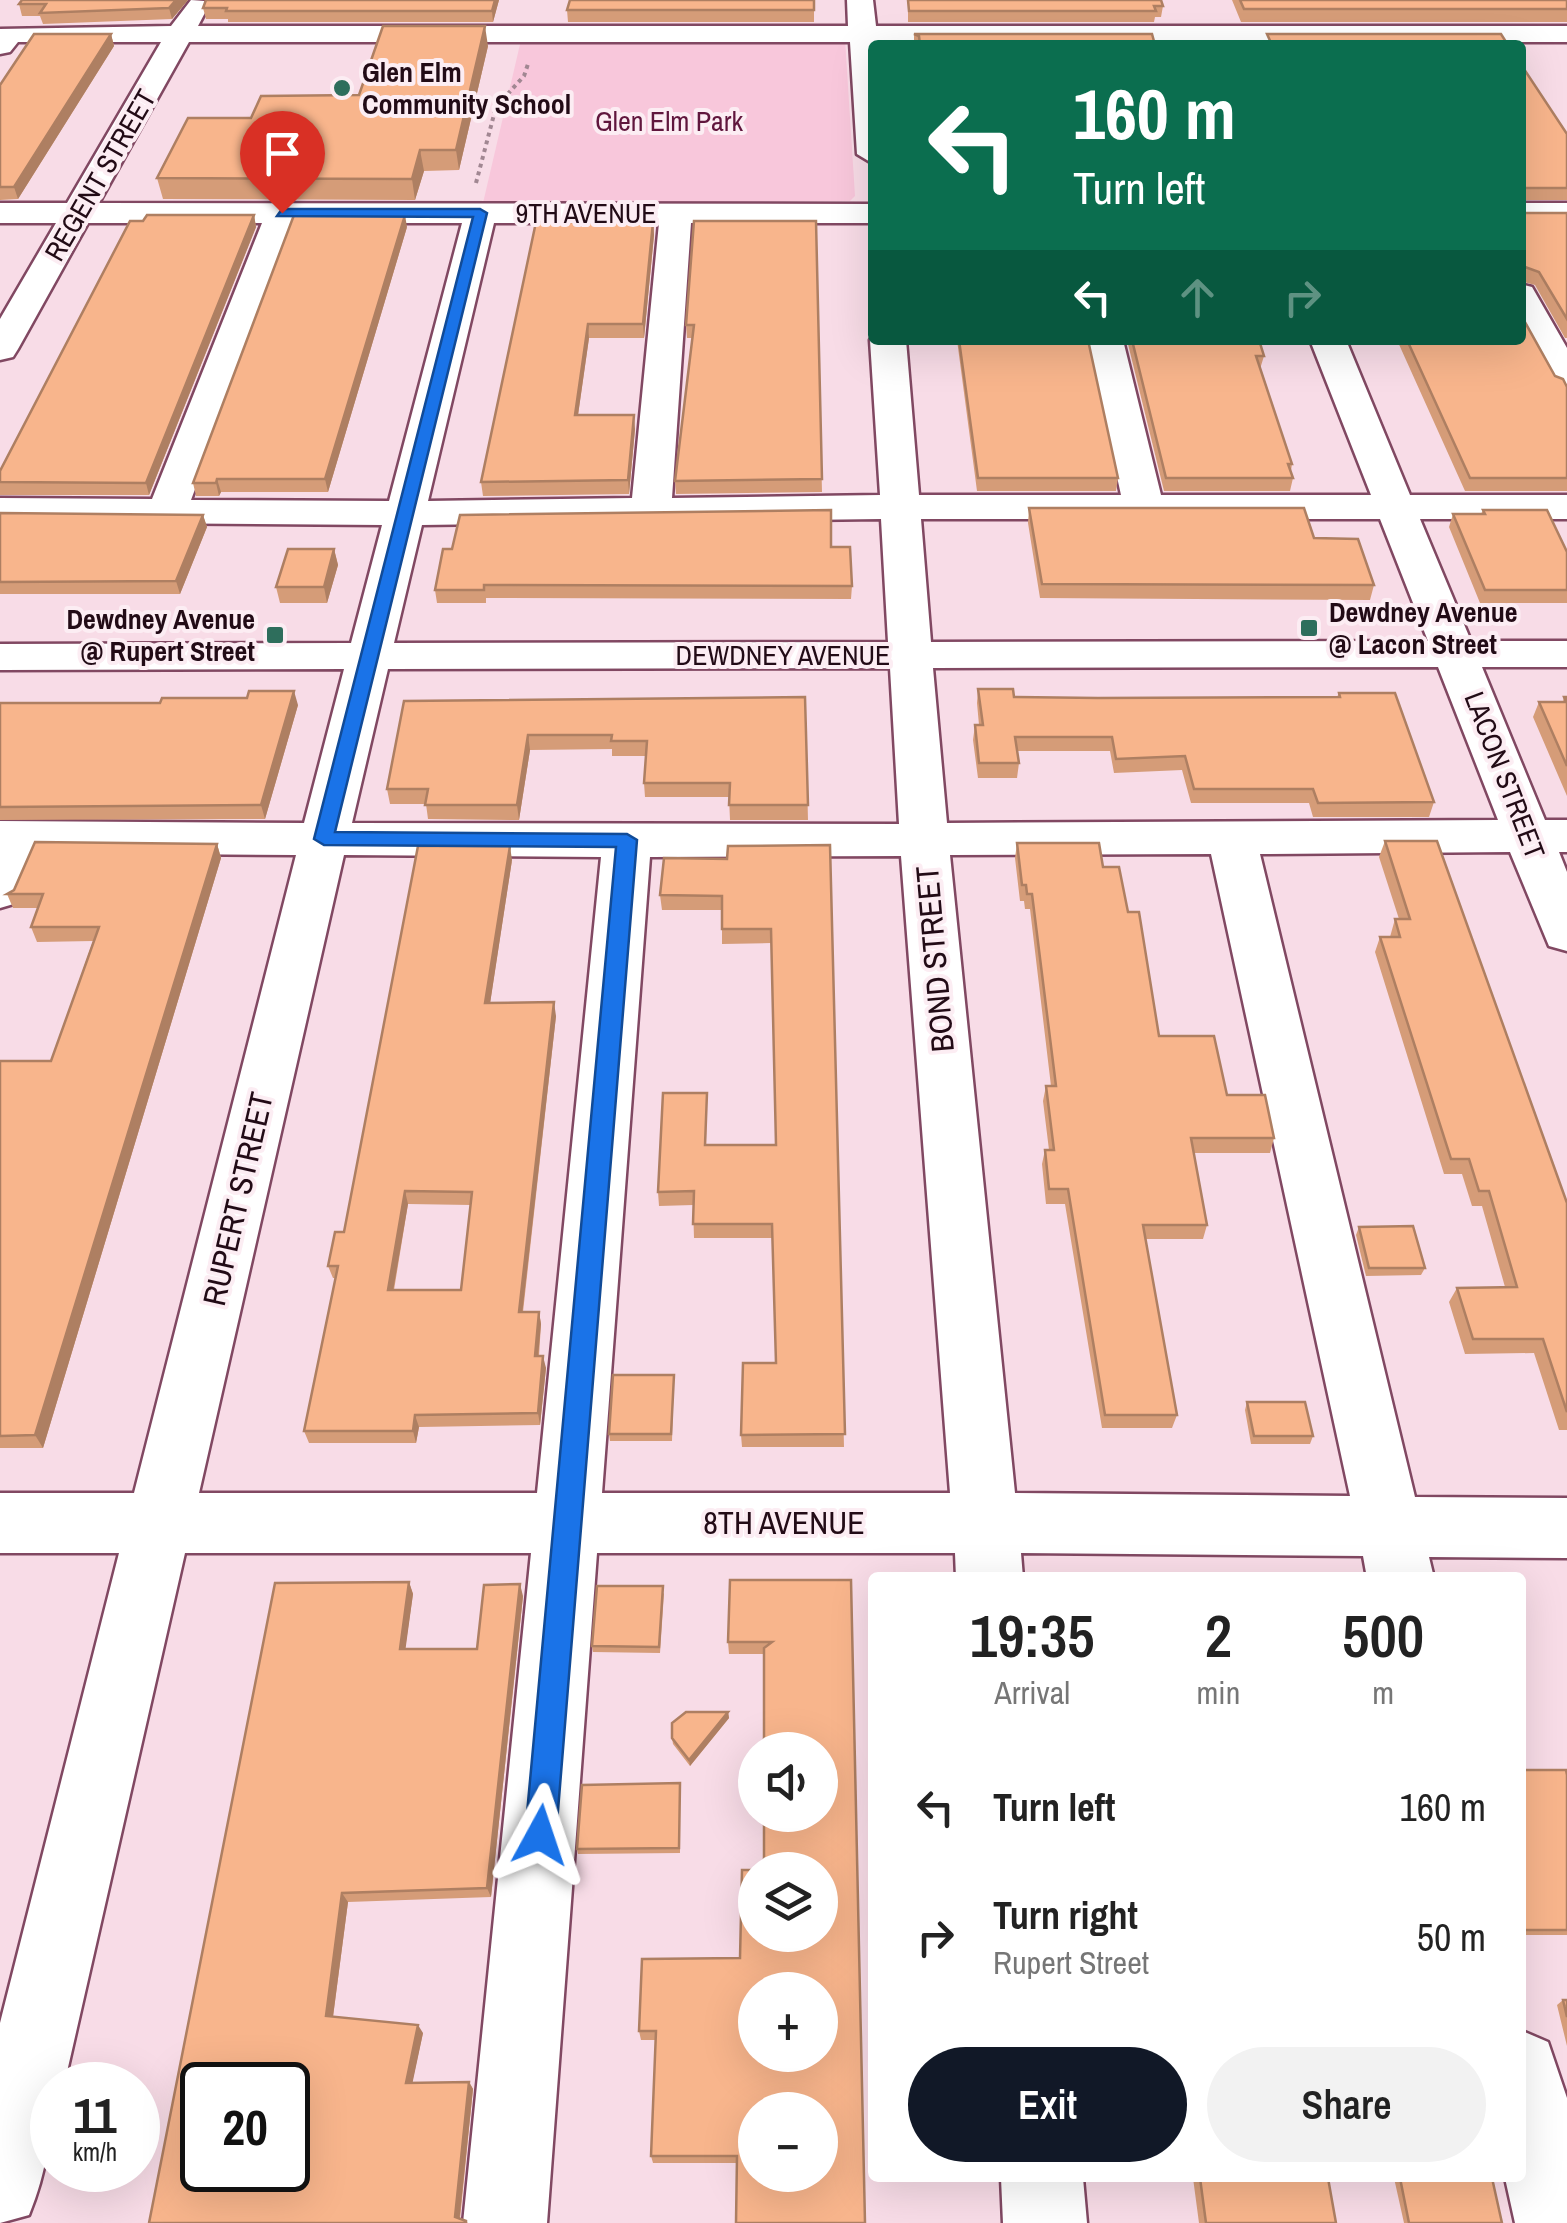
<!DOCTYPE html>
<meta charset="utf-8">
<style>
body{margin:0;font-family:"Archivo Narrow",sans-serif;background:#f2f2f2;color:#222;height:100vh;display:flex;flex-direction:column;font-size:38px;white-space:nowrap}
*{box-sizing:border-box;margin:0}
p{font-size:32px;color:#767676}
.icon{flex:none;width:55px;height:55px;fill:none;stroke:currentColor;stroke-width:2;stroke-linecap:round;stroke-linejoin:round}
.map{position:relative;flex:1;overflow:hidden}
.sheet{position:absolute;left:868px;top:1572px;width:658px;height:610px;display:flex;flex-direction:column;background:#fff;border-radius:10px;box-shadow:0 10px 40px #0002}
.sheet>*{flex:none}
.banner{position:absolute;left:868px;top:40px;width:658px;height:305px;border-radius:10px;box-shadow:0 10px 40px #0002;background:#0b6e4f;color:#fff;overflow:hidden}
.buttons{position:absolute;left:738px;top:1732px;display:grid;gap:20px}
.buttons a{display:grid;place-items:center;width:100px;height:100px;border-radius:50%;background:#fff;box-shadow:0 10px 40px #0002;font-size:50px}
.speed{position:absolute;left:30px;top:2062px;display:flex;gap:20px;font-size:50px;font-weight:700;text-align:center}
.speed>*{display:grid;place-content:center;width:130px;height:130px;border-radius:50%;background:#fff;box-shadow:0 10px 40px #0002;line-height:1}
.speed small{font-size:25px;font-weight:400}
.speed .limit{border:5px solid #111;border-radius:15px;background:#fff;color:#111}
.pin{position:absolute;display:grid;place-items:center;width:85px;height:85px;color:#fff;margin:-102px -42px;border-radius:50% 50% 50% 0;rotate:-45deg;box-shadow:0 0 10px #0007}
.pin .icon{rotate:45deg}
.me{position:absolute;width:110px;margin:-55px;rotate:5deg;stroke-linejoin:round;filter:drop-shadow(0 0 8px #0008)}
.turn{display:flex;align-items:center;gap:35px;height:210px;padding:0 40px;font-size:45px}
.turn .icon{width:130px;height:130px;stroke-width:2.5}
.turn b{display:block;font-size:70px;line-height:85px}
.lanes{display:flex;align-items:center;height:95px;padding:0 40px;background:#0003;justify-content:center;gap:50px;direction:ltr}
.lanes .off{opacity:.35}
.eta{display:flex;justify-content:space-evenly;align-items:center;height:170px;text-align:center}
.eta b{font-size:60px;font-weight:600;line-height:70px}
.primary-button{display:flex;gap:20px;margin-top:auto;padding:20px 40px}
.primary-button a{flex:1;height:115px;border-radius:60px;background:#111827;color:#fff;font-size:40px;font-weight:600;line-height:115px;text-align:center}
.primary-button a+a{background:#f2f2f2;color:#222}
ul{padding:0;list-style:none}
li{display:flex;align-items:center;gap:30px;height:130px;padding:0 40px}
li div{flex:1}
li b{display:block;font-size:38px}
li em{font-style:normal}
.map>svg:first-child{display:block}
.green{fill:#f8c7db}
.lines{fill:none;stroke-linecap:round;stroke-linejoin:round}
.minor-casing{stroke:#814862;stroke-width:5}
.path{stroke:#a18792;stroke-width:4;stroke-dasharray:4 4;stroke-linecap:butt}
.minor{fill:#fff;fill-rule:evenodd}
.wall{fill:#d59c78;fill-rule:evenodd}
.shaded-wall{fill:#ae7f62}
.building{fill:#f8b58c;stroke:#ae7f62;stroke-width:2.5;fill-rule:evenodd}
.route{fill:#1a73e8;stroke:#114b97;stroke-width:2.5}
.poi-dot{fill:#2e6e5c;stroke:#fcedf3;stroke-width:4}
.labels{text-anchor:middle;stroke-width:8;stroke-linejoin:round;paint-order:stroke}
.far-poi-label{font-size:28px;font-weight:bold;fill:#220b16;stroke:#fcedf3;text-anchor:start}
.far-park-label{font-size:28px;fill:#60163d;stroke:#fcedf3}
.far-street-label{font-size:28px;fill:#220b16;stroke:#fcedf3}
.street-label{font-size:32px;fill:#220b16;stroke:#fcedf3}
</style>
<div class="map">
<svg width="1567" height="2223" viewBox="0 0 1567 2223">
<rect width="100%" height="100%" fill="#f8dce7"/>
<path class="green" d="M845,39l10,157 -5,5 -367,2 38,-163z"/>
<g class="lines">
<defs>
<path id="minor" d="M191,0l13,1 4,6 -10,19h650l-1,-26h26l3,26h691v16h-690l-5,3v118l-15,-9 -7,-112h-661l-90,161 773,1v19h-181l-19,275 208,-3 -10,-155 2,-3 34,3 13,155h202l-34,-155h36l38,155h210l-61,-155h36l64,155h157v24h-147l51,122h96v26h-85l63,153h22v32h-8l8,20v79l-18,-5 -39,-94 -250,2 155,643 152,1v60l-138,-1 5,21h-67l-4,-22 -342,-3 2,25h-67l-1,-25h-358l-50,670h-84l68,-670h-346l-121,532h-12c0,47 -5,86 -23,130l-29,8v-200l119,-470h-119v-60h134l162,-638 -257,-2 -22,50 -17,5v-87l304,2 40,-154 -344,1v-26l351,-1 31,-118 -382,-3v-24l152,1 110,-276h-174l-70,126 -5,8 -13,3v-41l56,-96h-56v-20h67l94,-161h-143l-8,10 -10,2v-25l171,-3zM294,223h168l-73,278 -198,-1zM494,223h165l-27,275 -204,3zM881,519l7,123 -494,1 28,-118zM921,519h459l48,122 -497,1zM1438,667l60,153 -551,3 -14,-155zM890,668l9,156 -547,-1 36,-154zM1211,854l139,642 -335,-3 -65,-638zM344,855l257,2 -64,636h-338zM901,856l49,637h-348l48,-636z
M1520,203h47v20h-47z
M1520,284l12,3 35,61v43l-13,-3 -34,-62z
M1520,2030l28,12 19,56v125h-52l-10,-45h15z
M1001,2178h82l4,45h-84z"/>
</defs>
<use href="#minor" class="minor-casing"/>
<path class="path" d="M476,183l20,-76 28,-31 4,-12"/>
<use href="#minor" class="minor"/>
</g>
<path class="wall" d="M22,0h166l-16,19 -129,5 -3,-8h-18l-3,-12z
M499,0l-6,22h-265v-3h-22l-3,-11z
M814,0v22h-246l-1,-12z
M908,0h253l2,6 -2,11h-6l-1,5h-246z
M1232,0h335v22h-326z
M111,34l3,12 -96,153 -18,1v-115z
M914,34l241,11h-241z
M488,46l-29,124 -35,1 -9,29 -252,-1 -6,-21 94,-60 108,-23z
M1520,63l47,71v66h-46v13h46v125h-2l-30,-53 -15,-4 1,34 34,61 12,11v104h-102l-68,-151h123z
M254,215l2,12 -107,268h-149v-24z
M816,221l6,271 -146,2 -1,-13 18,-143h-6l-1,-13z
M653,222l1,13 -10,103h-55l-11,77 57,14 -6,65 -146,2 -2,-14z
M407,227l-79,265h-107l-2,4h-23l-3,-13z
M957,340h131l30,138 -2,13h-139z
M1127,340h132l5,16 -4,13 32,95 -1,7 2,7 -3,13h-126z
M1029,508l285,30 60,47 -4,15 -330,-2 -12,-75z
M1483,510l84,42v51h-87l-31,-76 4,-13h28z
M0,513l203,2 4,12 -27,67h-180z
M831,547l21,39 -1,13 -365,-1v5h-49l-2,-13z
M334,549l4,16 -11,38h-47l-4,-16z
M978,689l36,8 84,1 239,-1 2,-4 95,109 -5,15h-116l-4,-14h-118l-9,-33 -68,3 -4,-22h-93l2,12 -2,15h-39l-5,-38 2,-15h4l-2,-22z
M805,697l3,123h-78l-1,-23h-84l-1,-14 2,-27h-34v-7l-82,1 -11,70 -91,-1 -2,-15h-36l-3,-15 17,-88z
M1564,697h3v99l-34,-79 6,-15h24z
M0,703l298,2 -33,114 -265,1z
M1385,841l182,362v227h-8l-25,-77 -69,1 -16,-52 8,-14 48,-1 -23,-81h-10l-10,-32h-18l-69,-222 5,-15h10l5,-18h4l-20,-62z
M1017,843l86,24 25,45 31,124 115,102 -4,15h-76l13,72 -4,14h-57l31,176 -5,13h-70l-37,-224h-19l-4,-40 3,-14h4l-6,-49 3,-15h5l-21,-177h-5l-1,-8h-4l-5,-43z
M217,844l4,14 -178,590h-43v-387h51l42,-120 -56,1 -6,-15 7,-19h-25l-6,-14z
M830,845l14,602h-102l-1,-12 35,-72 -4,-125h-78l-1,-33 -34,1 -1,-14 49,-99 -1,52h70l-5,-202 -49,1v-34h-60l-2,-15 67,-36z
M512,860l-22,143 66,13 -33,296h16l2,12 -2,32 7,12 -6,57 -121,2 -3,16h-107l-5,-12 31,-153h-2l-5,-12zM408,1204l63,1 -10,85h-67z
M1359,1227l66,41 -4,7 -55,1 -10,-41z
M674,1375l-2,66h-62l-1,-7z
M1247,1402l66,34 -3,8h-59l-6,-34z
M851,1580l-114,583h-84l-2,-7 5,-116h-15l-2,-9 101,-73 24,-88v-216h-35l-1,-12z
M409,1582l4,12 -8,55h72l46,-53 -32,301 -143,5 -15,115 90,16 -11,50 57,-1 4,7 -13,130 8,4h-319z
M664,1593l-4,60 -67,-1 -1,-6z
M728,1712l1,6 -39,48 -17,-22 -1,-6z
M1520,1770l47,5v160h-47z
M680,1783v70l-102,1 -1,-5z
M1563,2000h4v46l-10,-41z
M1193,2178h135l8,45h-137z
M1394,2178h98l10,45h-98z"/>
<path class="shaded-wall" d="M176,0h12l-16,19 -3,-11z
M495,0h4l-6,22 -1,-11z
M485,26l3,20 -29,124 -3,-20z
M111,34l3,12 -96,153 -4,-12z
M420,150l4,21 -9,29 -3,-21z
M254,215l2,12 -107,268 -3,-12z
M405,215l2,12 -79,265 -3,-13z
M653,222l1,13 -10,103 -1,-14z
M588,324l1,14 -13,91 -1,-14z
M634,415l1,14 -6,65 -1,-14z
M217,479l4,13 -2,4 -3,-13z
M203,515l4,12 -27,67 -4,-13z
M334,549l4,16 -11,38 -3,-16z
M294,691l4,14 -33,114 -4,-14z
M528,735l2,15 -11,70 -2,-15z
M217,844l4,14 -178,590 -8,-13z
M510,846l2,14 -24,157 -3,-14z
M554,1002l2,14 -35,308 -2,-12z
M405,1191l3,13 -17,99 -3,-13z
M539,1312l2,12 -4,44 -2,-12z
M543,1356l3,12 -6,57 -2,-12z
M415,1415l4,12 -3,16 -3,-12z
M409,1582l4,12 -9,66 -4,-11z
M520,1584l3,12 -32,301 -4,-9z
M728,1712l1,6 -39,48 -1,-6z
M342,1893l6,9 -16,122 -6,-8z
M418,2025l5,8 -12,57 -5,-7z
M469,2082l4,7 -14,134 -4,-6z"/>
<path class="building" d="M22,0h154l-7,8 -129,5 6,-9h-27z
M206,0h289l-3,11h-266l1,-3h-24z
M570,0h244v10h-247z
M908,0h253l2,6h-9l2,5h-247z
M1240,0h327v9h-323z
M383,26h102l-29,124h-36l-8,29 -255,-1 31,-60h63l10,-22 98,-1z
M34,34h77l-97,153h-14v-102z
M914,34h238l3,11h-235l-1,-9z
M1267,34h234l7,11h-236z
M1520,63l47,71v54h-46v25h46v106l-28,-47 -14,-5 -5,4 1,44 34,61 8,3 4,8v91h-97l-63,-138h113z
M147,215h107l-108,268 -146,-1v-11l130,-250h13z
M294,215h111l-80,264h-108l-1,4h-23z
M694,221h122l6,258 -147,2 19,-156h-8z
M536,222h117l-10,102h-55l-13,91h59l-6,65 -147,2z
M959,340h129l30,138h-140z
M1132,340h127l5,16h-8l36,108h-4l5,14h-127z
M1029,508h275l10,30 44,1 16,46 -332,-1z
M831,510v37h19l2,39 -368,-1v5h-49l8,-41h9l8,-34z
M1483,510h64l20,42v38h-82l-32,-76h32z
M0,513l203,2 -27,66 -176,1z
M288,549h46l-10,38h-48z
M978,689h35l1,8 84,1 242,-1 -1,-4h56l39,109 -116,1 -5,-14h-119l-9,-33 -69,3 -4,-22h-97l4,26h-40l-4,-38h8z
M249,691h45l-33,114 -261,2v-104h160l2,-5h85z
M805,697l3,108h-79l1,-22h-86l3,-42h-36l1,-6h-84l-11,70h-92l3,-16h-41l17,-88z
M1564,697h3v69l-28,-64h27z
M1385,841h52l130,362v209l-24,-73h-70l-16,-51 60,-1 -28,-96h-10l-10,-32h-18l-71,-222h20l-5,-18h15z
M35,842l182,2 -182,591 -35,1v-375h51l48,-134h-68l12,-33h-36l7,-4z
M1017,843h82l4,24h16l9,45h11l20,124h55l13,59h38l9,43h-83l16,87h-64l34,190h-72l-37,-226h-19l-4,-39h9l-8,-64h10l-24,-192h-5l-1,-9h-4z
M830,845l15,589 -104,1 2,-72h33l-4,-139h-79l1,-33 -36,1 5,-99h44l-2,52h71l-5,-216h-49v-33l-62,-1 4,-37 63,1 1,-13z
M418,846h92l-25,157 69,-1 -35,310h20l-4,44h8l-5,57 -123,2 -2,16h-109l34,-165h-10l7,-34h9zM405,1191l67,1 -11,98h-73z
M1413,1226l12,42h-56l-10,-41z
M613,1375h61l-3,59h-62z
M1247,1402h58l8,34h-59z
M730,1580h121l14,643h-129l1,-67h-86l5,-125h-17l3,-72 98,-1 2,-88h22v-55h56v-65h-56v-102l8,-6h-44zM755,1870h65v65h-65zM755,1990h65v65h-65zM755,2110h65v65h-65z
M409,1582l-9,67h77l7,-64 36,-1 -33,304 -145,5 -16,123 92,9 -12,58 63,-1 -14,135 11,4v2h-317l126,-640zM202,2085h86v85h-86z
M597,1586h66l-4,61 -67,-1z
M686,1712h42l-39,48 -17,-22v-15z
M1520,1770h46l1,5v155h-47z
M680,1783l-1,65 -102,1 5,-64z
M1563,2000h4v17z
M1200,2178h128l8,45h-130z
M1400,2178h92l10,45h-93z"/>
<path class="route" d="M282,209h198l7,4 -152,619 292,2 10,6 -81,995 -5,11 -11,4 -10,-4 -5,-11 91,-988 -292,-2 -10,-6 159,-622 -196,-1z"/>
<g class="poi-dot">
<circle cx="342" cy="88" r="10"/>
<rect x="1299" y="618" width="20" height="20" rx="5"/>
<rect x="265" y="625" width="20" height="20" rx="5"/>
</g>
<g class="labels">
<g class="far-poi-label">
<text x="362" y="82">Glen Elm<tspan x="362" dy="32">Community School</tspan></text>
<text x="1329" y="622">Dewdney Avenue<tspan x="1329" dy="32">@ Lacon Street</tspan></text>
<text x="255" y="629" text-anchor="end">Dewdney Avenue<tspan x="255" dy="32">@ Rupert Street</tspan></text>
</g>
<g class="far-park-label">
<text x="669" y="131">Glen Elm Park</text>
</g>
<g class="far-street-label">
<text transform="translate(100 175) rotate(-60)" y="10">REGENT STREET</text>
<text x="586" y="223">9TH AVENUE</text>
<text x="783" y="665">DEWDNEY AVENUE</text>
<text transform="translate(1505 775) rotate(69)" y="10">LACON STREET</text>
</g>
<g class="street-label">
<text transform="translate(935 959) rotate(-95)" y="11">BOND STREET</text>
<text transform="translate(238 1199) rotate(-77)" y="11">RUPERT STREET</text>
<text x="784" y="1534">8TH AVENUE</text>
</g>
</g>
</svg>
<div class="buttons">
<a><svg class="icon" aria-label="sound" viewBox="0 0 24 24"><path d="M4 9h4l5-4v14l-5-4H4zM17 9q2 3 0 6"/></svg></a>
<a><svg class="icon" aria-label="layers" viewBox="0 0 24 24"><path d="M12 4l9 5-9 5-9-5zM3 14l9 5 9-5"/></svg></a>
<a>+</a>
<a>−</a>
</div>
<div class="speed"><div>11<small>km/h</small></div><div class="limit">20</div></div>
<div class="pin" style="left:282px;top:213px;background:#d93025"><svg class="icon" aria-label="arrive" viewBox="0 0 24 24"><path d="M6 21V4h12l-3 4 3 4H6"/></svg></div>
<svg class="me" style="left:540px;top:1835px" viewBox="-20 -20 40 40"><path d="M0-17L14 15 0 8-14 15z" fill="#1a73e8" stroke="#fff" stroke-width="4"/></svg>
<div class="banner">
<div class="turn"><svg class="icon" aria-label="left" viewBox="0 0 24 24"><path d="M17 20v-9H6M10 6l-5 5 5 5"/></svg><div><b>160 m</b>Turn left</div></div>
<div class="lanes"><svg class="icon" aria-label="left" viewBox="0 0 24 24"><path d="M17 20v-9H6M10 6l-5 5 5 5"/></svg><svg class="icon off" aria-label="ahead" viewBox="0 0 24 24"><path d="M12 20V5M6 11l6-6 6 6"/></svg><svg class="icon off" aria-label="right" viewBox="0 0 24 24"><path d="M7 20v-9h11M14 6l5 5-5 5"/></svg></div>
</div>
<section class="sheet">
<div class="eta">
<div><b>19:35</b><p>Arrival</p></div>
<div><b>2</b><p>min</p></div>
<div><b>500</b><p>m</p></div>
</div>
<ul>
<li><svg class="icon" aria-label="left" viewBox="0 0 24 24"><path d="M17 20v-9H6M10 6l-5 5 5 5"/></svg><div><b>Turn left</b></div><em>160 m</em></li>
<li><svg class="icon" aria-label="right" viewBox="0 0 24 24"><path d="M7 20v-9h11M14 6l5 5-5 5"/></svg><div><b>Turn right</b><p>Rupert Street</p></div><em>50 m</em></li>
</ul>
<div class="primary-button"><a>Exit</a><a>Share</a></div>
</section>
</div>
